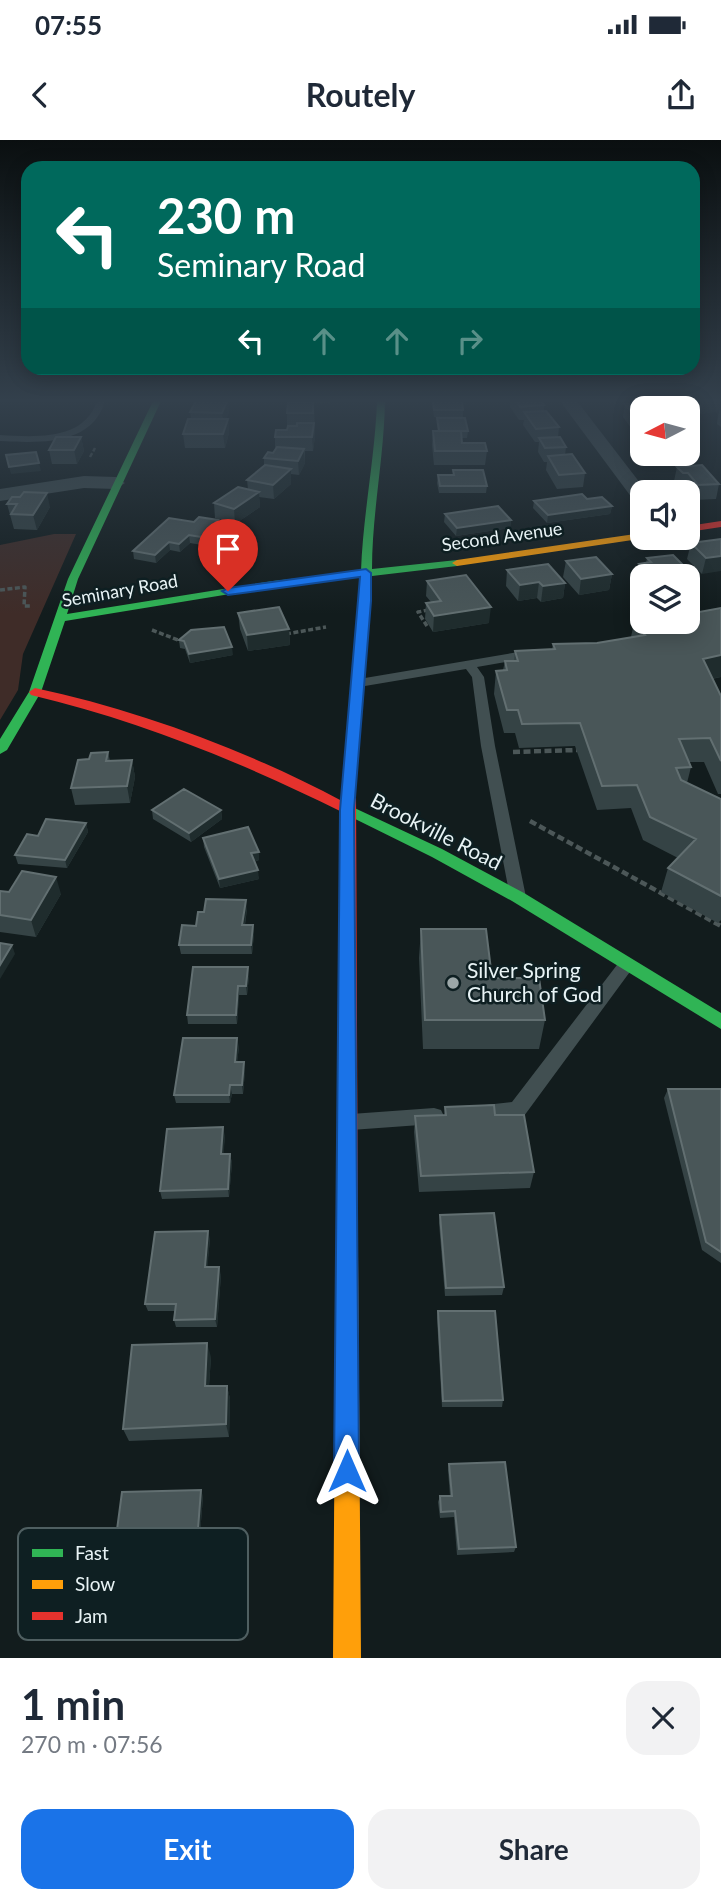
<!DOCTYPE html>
<meta charset="utf-8">
<style>
body{margin:0;font-family:Lato,sans-serif;background:#f2f2f3;color:#1f2937;height:100vh;display:flex;flex-direction:column;font-size:26px;white-space:nowrap}
*{box-sizing:border-box;margin:0}
p{font-size:23px;color:#747a83}
.icon{flex:none;width:38px;height:38px;fill:none;stroke:currentColor;stroke-width:2;stroke-linecap:round;stroke-linejoin:round}
.map{position:relative;height:1518px;overflow:hidden}
.sheet{display:flex;flex-direction:column;background:#fff;flex:1}
.sheet>*{flex:none}
.hud{position:absolute;left:21px;top:21px;width:679px;height:214px;border-radius:21px;box-shadow:0 4px 18px #0003;background:#00695c;color:#fff;overflow:hidden}
.needle{width:46px;rotate:264deg}
.buttons{position:absolute;left:630px;top:256px;display:grid;gap:14px}
.buttons a{display:grid;place-items:center;width:70px;height:70px;border-radius:14px;background:#fff;box-shadow:0 4px 18px #0003;font-size:35px}
.pin{position:absolute;display:grid;place-items:center;width:60px;height:60px;color:#fff;margin:-72px -30px;border-radius:50% 50% 50% 0;rotate:-45deg;box-shadow:0 0 7px #0007}
.pin .icon{rotate:45deg}
.me{position:absolute;width:77px;margin:-38px;rotate:0deg;stroke-linejoin:round;filter:drop-shadow(0 0 5px #0008)}
.turn{display:flex;align-items:center;gap:24px;height:147px;padding:0 21px;font-size:32px}
.turn .icon{width:91px;height:91px;stroke-width:2.5}
.turn b{display:block;font-size:49px;line-height:60px}
.lanes{display:flex;align-items:center;height:66px;padding:0 21px;background:#0003;justify-content:center;gap:35px;direction:ltr}
.lanes .off{opacity:.35}
.round{display:grid;place-items:center;flex:none;width:74px;height:74px;border-radius:21px;background:#f2f2f3}
.head{display:flex;align-items:center;justify-content:space-between;height:119px;padding:0 21px}
h1{font-size:42px;font-weight:700;line-height:52px}
.action{display:flex;gap:14px;margin-top:auto;padding:14px 21px}
.action a{flex:1;height:80px;border-radius:21px;background:#1a73e8;color:#fff;font-size:28px;font-weight:700;line-height:80px;text-align:center}
.action a+a{background:#f2f2f3;color:#1f2937}
.status{display:flex;justify-content:space-between;align-items:center;height:49px;padding:0 35px;background:#fff;direction:ltr}
.status svg{height:19px;fill:currentColor}
header{display:flex;justify-content:space-between;align-items:center;height:91px;padding:0 21px;background:#fff;font-size:32px;font-weight:700}
.map>svg:first-child{display:block}
.green{fill:#3f2c28}
.lines{fill:none;stroke-linecap:round;stroke-linejoin:round}
.path-far2{stroke:#4c5758;stroke-width:2.5;stroke-dasharray:4.5 2;stroke-linecap:butt}
.path-far1{stroke:#4c5758;stroke-width:3.5;stroke-dasharray:5 2.5;stroke-linecap:butt}
.path{stroke:#4c5758;stroke-width:4.5;stroke-dasharray:7 3.5;stroke-linecap:butt}
.lane{fill:#414f51;fill-rule:evenodd}
.street{fill:#414f51;fill-rule:evenodd}
.fast{fill:#30b455;fill-rule:evenodd}
.slow{fill:#ff9f0a;fill-rule:evenodd}
.jam{fill:#e5322d;fill-rule:evenodd}
.wall{fill:#354345}
.shaded-wall{fill:#1f2c2d}
.building{fill:#495658;stroke:#626f71;stroke-width:2}
.route{fill:#1a73e8;stroke:#114b97;stroke-width:2}
.poi-dot{fill:#9da8a9;stroke:#0e1f22;stroke-width:2.5}
.labels{text-anchor:middle;stroke-width:5;stroke-linejoin:round;paint-order:stroke}
.far-street-label{font-size:18px;fill:#e8f3f5;stroke:#0e1f22}
.street-label{font-size:21px;fill:#e8f3f5;stroke:#0e1f22}
.poi-label{font-size:21px;fill:#e8f3f5;stroke:#0e1f22;text-anchor:start}
.key{fill:#0e1f22;stroke:#4f5f61;stroke-width:2}
.key-label{font-size:19px;fill:#e8f3f5}
</style>
<div class="status"><b>07:55</b><svg viewBox="0 0 49 12"><path d="M0 12V9h3v3zM5 12V6h3v6zM10 12V3h3v9zM15 12V0h3v12zM26 1h20v11H26zM47 4h2v5h-2z"/></svg></div>
<header><svg class="icon" aria-label="back" viewBox="0 0 24 24"><path d="M15 5l-7 7 7 7"/></svg>Routely<svg class="icon" aria-label="share" viewBox="0 0 24 24"><path d="M12 15V3M7 8l5-5 5 5M5 13v7h14v-7"/></svg></header>
<div class="map">
<svg width="721" height="1518" viewBox="0 0 721 1518">
<rect width="100%" height="100%" fill="#121c1d"/>
<path class="green" d="M54,394h22l-53,120 -5,36 -18,30v-175z"/>
<g class="lines">
<path class="path-far2" d="M90,317l5,-9"/>
<path class="path-far1" d="M0,450l25,-3 -1,19h8
M427,486l-9,-14 10,-2
M152,490l31,12
M286,494l40,-7"/>
<path class="path" d="M513,612l64,-2
M530,681l191,105"/>
<path class="lane" d="M97,261h8c-13,45 -66,42 -105,40v-6c35,2 84,6 97,-34z
M536,509l6,4 -2,3 -63,11 7,10 11,69 31,151 -8,6 -8,-6 -29,-151 -9,-69 -6,-8 -107,18 -6,-4 6,-4z
M626,819l6,2 2,4 -2,4 -108,147 -50,5 -7,-2 -3,-6 3,-6 45,-5 108,-141z
M434,968l7,2 3,6 -3,6 -7,2 -83,6 -7,-2 -3,-6 3,-6 7,-2z"/>
<path class="street" d="M560,261h17l70,91h-5v12l-7,-2z
M84,336l32,1 9,6 -9,6 -32,-1 -84,13v-12z"/>
<path class="fast" d="M153,261h8l-83,178 -11,35 206,-33 88,-10c2,-57 14,-113 16,-170h8c-1,57 -13,112 -13,168l85,-9 5,3 -5,3 -85,10 -18,216 -5,1 -7,-4 19,-212 -88,10 -208,34 -24,71 -34,58 -7,4v-15l29,-47 39,-113z
M346,664l96,45 82,44 197,120v16l-209,-128 -80,-44 -91,-45 -2,-3 2,-3z"/>
<path class="slow" d="M642,393v4l4,1 -189,28 -5,-3 5,-3z
M347,1105l7,3 4,7 3,403h-28l3,-403 4,-7z"/>
<path class="jam" d="M721,381v6l-33,5v-6z
M35,548c103,22 214,63 307,113l2,-15 5,-1 7,4 2,466 -4,7 -7,3 -7,-3 -4,-7 6,-443c-101,-50 -202,-91 -311,-117l-2,-3z"/>
</g>
<path class="wall" d="M196,261h32l1,11 -3,7h2l1,14 -4,15h-40l-2,-14 8,-15 -1,-7z
M296,261h35l-1,2h-16l1,33 -2,15h-8v12l-6,12 -8,-1v10l-17,15 -15,-2 1,10 -25,17 -20,-6 -1,-15 34,-14 -1,-9 17,-15v-7l9,-5 2,-4v-12l12,-7v-17z
M432,261h30l1,9v7h-29z
M510,261h31l3,4v6l15,16 -1,10 8,10 -1,8 20,18 -2,14 -26,2 -11,-19 1,-8h-3l-6,-10 1,-10h-4l-12,-17 1,-5h-5l-9,-13z
M607,261h21l-19,2z
M689,261h32v26l-4,-3 2,-13 -18,3 -13,-9z
M625,264l22,2 -5,2v31l-2,1 -17,-23z
M437,278l31,13 -1,7h-6l1,5 25,8 -2,14h-51l-2,-20 1,-14h5z
M81,297l3,14 -7,13h-25l-3,-14z
M677,327l42,17 -3,15 -21,1 -10,-12 -5,-1 -6,-6z
M453,330l34,16 -1,7h-47l-2,-10 1,-8h15z
M587,359l25,7 -2,8 -63,9 -14,-15 1,-7z
M7,364l43,3 -13,23 -23,-1z
M445,374l66,6 -1,8 -54,8 -12,-14z
M169,378l50,10 -17,17 -12,-2 -10,9 -10,-2 -14,13 -22,-4 -1,-8z
M721,399l-19,35 -15,-15 4,-16z
M647,418l43,14 -2,8v-4h-46v1l-5,-5 2,-8 7,-1z
M566,421l46,13 -3,16 -30,5 -16,-18z
M507,430l58,13 -2,15 -22,4 -4,-4 -19,3 -12,-15z
M427,441l62,42 -56,9 -8,-13 1,-16 5,-1 -5,-6z
M238,473l51,16 1,16 -42,6 -8,-22z
M634,483l87,54 -9,2 9,17v98h-3l-14,-32h-15l2,5 -4,16 34,16v121l-3,3 -57,-31 7,-24 10,-10 -35,-18 -12,-32 -34,2 -22,-64 -56,2 -4,-15h-11l-10,-39 2,-23 7,-1 2,-9h9l1,-10 37,-2 1,-5 44,-1 34,-6z
M179,500l54,15 -43,8 -5,-14 -5,-1z
M108,612l2,9 22,-1 3,17 -5,26 -55,2 -4,-17 18,-29z
M152,670h69l1,9 -31,23 -38,-23z
M86,683l2,9 -21,36 -49,-4 -3,-9 23,-19z
M203,698l56,22 -5,2 5,17 -39,9 -16,-41z
M0,751l9,1 52,2 -25,43 -36,-5z
M247,769l-2,16h8l1,9 -2,20h-71l-2,-9 17,-19z
M421,789l71,49 53,42 -6,29h-116l-4,-91z
M249,836l-2,19h-8l-2,29h-49l-1,-9z
M239,907l-2,15 8,9 -2,23h-11l-2,9h-54l-2,-8z
M668,949h53v174l-19,-13 -38,-152z
M445,967l50,8 39,57 -4,16 -111,4 -5,-60 1,-16 29,-1z
M225,996l-2,18h7l2,9 -3,34 -67,2 -2,-8z
M440,1075l64,72 -2,8 -57,1 -6,-73z
M210,1099l-3,28 14,8 -4,52h-41l-2,-7 1,-9h-27l-3,-7z
M438,1171l65,89 -1,7h-60l-5,-89z
M211,1217l-2,29h18l3,13 -1,38 -100,4 -6,-12z
M449,1324l67,83 -2,5 -57,3 -3,-38 -14,1 -2,-16 2,-6h10l-2,-26z
M203,1356l-4,51 -18,1 -6,73 -53,2 -3,-4 3,-24h-9l-4,-5z"/>
<path class="shaded-wall" d="M227,261h1l1,11 -5,15 -2,-14z
M704,261h17v10l-1,-1 -1,1 -18,3z
M228,279l1,14 -4,15 -2,-14z
M314,283l1,13 -2,15 -1,-14z
M81,297l3,14 -7,13 -3,-14z
M304,309l1,14 -6,12 -1,-14z
M39,323l2,8 -30,3 -2,-7z
M291,329v15l-17,15 -1,-14z
M259,352l1,15 -25,17 -1,-15z
M47,353l3,14 -13,23 -4,-15z
M612,366l-2,8 -63,9 1,-8z
M218,380l1,8 -17,17 -1,-8z
M511,380l-1,8 -54,8 1,-8z
M189,395l1,8 -10,9 -1,-8z
M169,402l1,8 -14,13 -1,-8z
M721,416v15l-19,3 4,-16z
M690,432l-2,8v-4h-29z
M612,434l-3,16 -30,5 2,-16z
M539,442l-2,16 -19,3 2,-16z
M565,443l-2,15 -22,4 2,-16z
M491,467l-2,16 -56,9 1,-16z
M289,489l1,16 -42,6 -1,-16z
M232,507l1,8 -43,8 -1,-9z
M721,515v22l-24,4 6,-22z
M132,620l3,17 -5,26 -3,-17z
M221,670l1,9 -31,23 -2,-9z
M86,683l2,9 -21,36 -2,-8z
M259,712v8l-7,2 -1,-9z
M258,730l1,9 -39,9 -1,-9z
M56,737l5,17 -25,43 -5,-17z
M246,760l1,9 -4,25 -1,-9z
M253,785l1,9 -2,20 -1,-9z
M12,805l3,9 -15,25v-14z
M248,827l1,9 -2,19 -1,-9z
M238,846l1,9 -2,29 -1,-9z
M237,898l2,9 -3,24 -1,-9z
M244,922l1,9 -2,23 -1,-9z
M230,945l2,9 -2,9 -1,-8z
M223,987l2,9 -2,27 -2,-9z
M230,1014l2,9 -3,34 -1,-8z
M208,1091l2,8 -3,35 -2,-7z
M219,1127l2,8 -4,52 -2,-8z
M207,1203l4,14 -3,43 -3,-14z
M227,1246l3,13 -1,38 -3,-13z
M201,1350l2,6 -4,51 -2,-5z
M179,1402l2,6 -6,73 -3,-4z"/>
<path class="building" d="M196,261h31l-5,12 -32,-1z
M433,261h29l1,9h-29z
M516,261h25l3,4 -24,2z
M288,262h25v11h-26z
M645,263l2,3h6l1,2h-12v18l-17,-22z
M546,271l13,16 -23,2 -12,-17z
M437,278h28l3,13h-29z
M188,279h40l-5,15h-40z
M297,283h17l-2,14h-37l1,-7h11l1,-4h9z
M433,291h28l1,12h23l2,8h-52z
M56,297h25l-7,13h-25z
M560,297l6,10 -21,1 -6,-10z
M277,307l27,2 -6,12 -34,-3 4,-6 5,1z
M36,312l3,11 -30,4 -3,-12z
M572,314l13,19 -26,2 -11,-19z
M265,325l26,4 -18,16 -26,-5z
M702,325l17,19 -21,1 -10,-12h-5l-6,-6z
M453,330h30l4,16h-47l-2,-11h16z
M238,347l21,5 -25,17 -20,-6z
M24,352l23,1 -14,22 -22,-1 6,-10h-10l5,-7h8z
M582,354l5,5 15,-2 10,9 -64,9 -14,-14z
M498,366l13,14 -54,8 -12,-14z
M199,377l19,3 -17,17 -12,-2 -10,9 -10,-2 -14,13 -22,-4 36,-33 25,4z
M721,399v17l-15,2 -15,-15z
M673,415l17,17 -31,4h-9l-11,-12 12,-2 -4,-4z
M596,417l16,17 -31,5 -15,-18z
M548,424l17,19 -22,3 -4,-4 -19,3 -13,-15z
M466,435l25,32 -57,9 -8,-13 15,-2 -14,-20z
M279,467l10,22 -42,6 -9,-22z
M721,468v47l-18,4 18,37v65l-11,-23 -31,1 12,28 -15,1 5,12 40,19v97l-53,-28 28,-29 -46,-22 -13,-32 -35,1 -22,-63 -58,1 -4,-14h-11l-11,-39 11,-1 -2,-9h13l-3,-10 40,-2 -2,-5 44,-1 48,-8 -11,-12 11,-2h43v-7z
M224,487l8,20 -43,7 -5,-13 -5,-1 12,-10z
M108,612l-2,9 26,-1 -5,26 -56,2 7,-28 11,-1 2,-6z
M184,649l37,21 -32,23 -37,-23z
M46,679l40,4 -21,37 -50,-5 12,-21 11,2z
M248,687l11,25 -8,1 7,17 -39,9 -16,-41z
M22,731l34,6 -25,43 -31,-5v-24l9,1z
M206,759l40,1 -4,25h11l-2,20h-72l3,-20 14,1 2,-14h6z
M421,789h65l6,49h47l6,42h-120z
M0,803l12,2 -12,20z
M193,827h55l-2,19h-8l-2,29h-49z
M183,898h54l-2,24h9l-2,23h-12l-1,10h-55z
M668,949h53v163l-15,-10z
M494,965l1,10h29l10,57 -113,4 -6,-60 31,-1 -1,-8z
M223,987l-2,27h9l-2,35 -68,2 7,-62z
M494,1073l10,74 -58,1 -6,-73z
M208,1091l-3,36h14l-4,52 -41,1 2,-16h-31l10,-72z
M438,1171h57l8,89 -60,1z
M207,1203l-2,43h22l-1,38 -103,5 9,-84z
M505,1322l11,85 -57,2 -4,-38 -14,1 -1,-16h12l-3,-32z
M201,1350l-4,52h-18l-7,75 -53,2 3,-29h-13l13,-98z"/>
<linearGradient id="sky" x2="0" y2="1"><stop stop-color="#0a0f10"/><stop offset="0.55" stop-color="#33404c"/><stop offset="1" stop-color="#33404c" stop-opacity="0"/></linearGradient>
<rect width="721" height="474" fill="url(#sky)"/>
<path class="route" d="M366,429l5,4v28l-17,209 5,661 -3,8 -9,4 -9,-4 -4,-8 6,-661 20,-233 -132,18 -6,-4 6,-3z"/>
<circle class="poi-dot" cx="453" cy="843" r="7"/>
<g class="labels">
<g class="far-street-label">
<text transform="translate(502 397) rotate(-8)" y="6">Second Avenue</text>
<text transform="translate(120 451) rotate(-10)" y="6">Seminary Road</text>
</g>
<g class="street-label">
<text transform="translate(436 692) rotate(27)" y="7">Brookville Road</text>
</g>
<g class="poi-label">
<text x="467" y="838">Silver Spring<tspan x="467" dy="24">Church of God</tspan></text>
</g>
</g>
<rect x="18" y="1388" width="230" height="112" rx="10" class="key"/>
<rect x="32" y="1409" width="31" height="8" fill="#30b455"/>
<rect x="32" y="1440" width="31" height="9" fill="#ff9f0a"/>
<rect x="32" y="1472" width="31" height="8" fill="#e5322d"/>
<g class="key-label">
<text x="75" y="1420">Fast</text>
<text x="75" y="1451">Slow</text>
<text x="75" y="1483">Jam</text>
</g>
</svg>
<div class="buttons">
<a><svg class="needle" viewBox="-14 -14 28 28"><path d="M0-13l5 13h-10z" fill="#e53935"/><path d="M0 13l5-13h-10z" fill="#747a83"/></svg></a>
<a><svg class="icon" aria-label="sound" viewBox="0 0 24 24"><path d="M4 9h4l5-4v14l-5-4H4zM17 9q2 3 0 6"/></svg></a>
<a><svg class="icon" aria-label="layers" viewBox="0 0 24 24"><path d="M12 4l9 5-9 5-9-5zM3 14l9 5 9-5"/></svg></a>
</div>
<div class="pin" style="left:228px;top:451px;background:#d93025"><svg class="icon" aria-label="arrive" viewBox="0 0 24 24"><path d="M6 21V4h12l-3 4 3 4H6"/></svg></div>
<svg class="me" style="left:347px;top:1331px" viewBox="-20 -20 40 40"><path d="M0-17L14 15 0 8-14 15z" fill="#1a73e8" stroke="#fff" stroke-width="4"/></svg>
<div class="hud">
<div class="turn"><svg class="icon" aria-label="left" viewBox="0 0 24 24"><path d="M17 20v-9H6M10 6l-5 5 5 5"/></svg><div><b>230 m</b>Seminary Road</div></div>
<div class="lanes"><svg class="icon" aria-label="left" viewBox="0 0 24 24"><path d="M17 20v-9H6M10 6l-5 5 5 5"/></svg><svg class="icon off" aria-label="ahead" viewBox="0 0 24 24"><path d="M12 20V5M6 11l6-6 6 6"/></svg><svg class="icon off" aria-label="ahead" viewBox="0 0 24 24"><path d="M12 20V5M6 11l6-6 6 6"/></svg><svg class="icon off" aria-label="right" viewBox="0 0 24 24"><path d="M7 20v-9h11M14 6l5 5-5 5"/></svg></div>
</div>
</div>
<section class="sheet">
<div class="head"><div><h1>1 min</h1><p>270 m · 07:56</p></div><a class="round"><svg class="icon" aria-label="close" viewBox="0 0 24 24"><path d="M6 6l12 12M18 6L6 18"/></svg></a></div>
<div class="action"><a>Exit</a><a>Share</a></div>
</section>
